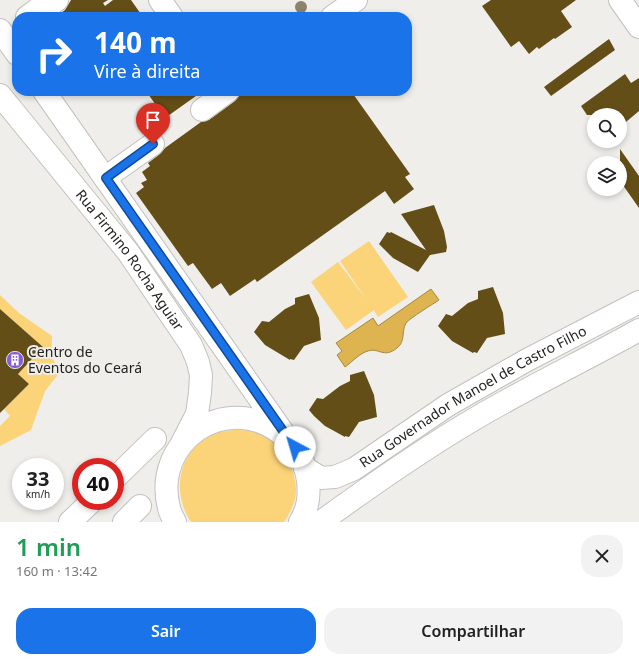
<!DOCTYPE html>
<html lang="pt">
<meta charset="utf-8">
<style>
body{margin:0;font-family:"Noto Sans",sans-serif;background:#f2f2f2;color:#222;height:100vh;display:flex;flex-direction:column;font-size:15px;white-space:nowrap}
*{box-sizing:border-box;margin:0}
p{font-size:13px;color:#767676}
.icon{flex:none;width:22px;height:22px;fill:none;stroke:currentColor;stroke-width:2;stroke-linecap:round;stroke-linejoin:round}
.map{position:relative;height:522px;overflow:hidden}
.drawer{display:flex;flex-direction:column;background:#fff;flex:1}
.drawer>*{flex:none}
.top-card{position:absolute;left:12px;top:12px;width:400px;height:84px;border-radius:16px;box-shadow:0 2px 6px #0003;background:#1a73e8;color:#fff;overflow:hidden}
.buttons{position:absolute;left:587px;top:108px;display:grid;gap:8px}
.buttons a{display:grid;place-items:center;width:40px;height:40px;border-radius:50%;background:#fff;box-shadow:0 2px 6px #0003;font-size:20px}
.speed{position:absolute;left:12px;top:458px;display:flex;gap:8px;font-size:20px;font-weight:700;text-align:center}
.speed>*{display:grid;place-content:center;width:52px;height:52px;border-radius:50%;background:#fff;box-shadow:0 2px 6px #0003;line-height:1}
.speed small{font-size:10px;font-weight:400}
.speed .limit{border:6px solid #d22;background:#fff;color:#111}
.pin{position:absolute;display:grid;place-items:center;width:34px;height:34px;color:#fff;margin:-41px -17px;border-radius:50% 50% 50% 0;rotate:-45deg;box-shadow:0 0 4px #0007}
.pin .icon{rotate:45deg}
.me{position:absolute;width:44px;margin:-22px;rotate:321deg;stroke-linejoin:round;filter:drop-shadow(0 0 3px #0008)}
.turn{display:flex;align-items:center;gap:14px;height:84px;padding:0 16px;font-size:18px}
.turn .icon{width:52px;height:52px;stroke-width:2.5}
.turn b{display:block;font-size:28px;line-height:34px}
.round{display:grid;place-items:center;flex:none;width:42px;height:42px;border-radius:16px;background:#f2f2f2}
.overview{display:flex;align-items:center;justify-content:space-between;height:68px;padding:0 16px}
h1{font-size:24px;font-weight:600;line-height:30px;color:#1e9e55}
.action{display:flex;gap:8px;margin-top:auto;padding:8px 16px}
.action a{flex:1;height:46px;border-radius:16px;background:#1a73e8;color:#fff;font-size:16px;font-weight:600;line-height:46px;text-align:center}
.action a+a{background:#f2f2f2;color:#222}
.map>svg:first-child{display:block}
.green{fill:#fbd378}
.water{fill:#deb450;stroke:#a68842}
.building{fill:#644e17}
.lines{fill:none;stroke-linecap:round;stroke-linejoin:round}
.minor-casing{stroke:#c3c1bd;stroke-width:24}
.minor{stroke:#fff;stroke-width:22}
.tree{fill:#8d8369}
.route-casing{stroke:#114b97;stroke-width:10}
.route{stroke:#1a73e8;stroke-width:7}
.labels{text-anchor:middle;stroke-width:4;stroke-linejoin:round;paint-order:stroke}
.street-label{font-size:14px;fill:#242321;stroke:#efeeea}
.poi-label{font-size:14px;fill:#242321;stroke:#efeeea;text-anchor:start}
</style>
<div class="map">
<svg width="639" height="522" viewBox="0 0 639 522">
<rect width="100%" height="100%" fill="#efeeea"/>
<path class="green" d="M369,241l39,56 -30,20 -4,-7 -28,20 -35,-48 27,-20 28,37 -26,-38z
M0,295l19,18 33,23 -1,21 10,14 -16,20 -14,39 -31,16v-20l10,-10 -6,-7 25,-25 -11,-10 25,-27 -43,-38z
M235,430c6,0 13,0 18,2 26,7 43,33 43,59 0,11 -6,22 -12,31h-93c-21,-31 -12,-75 26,-89 5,-2 12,-2 18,-3z"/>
<path class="water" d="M431,289l8,11c-6,4 -29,18 -33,23 -5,9 0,18 -9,25 -13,11 -19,-1 -29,3 -8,2 -16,11 -23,16l-8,-12 5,-4 -6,-8 37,-25 5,8z"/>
<path class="building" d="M71,0h37l-5,3 2,3 8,-6h18l12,17h-54l3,-2 -2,-3 -7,5h-19l-3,-4 4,-3z
M491,0h85l-15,11 11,16 -17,12 -1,-1 -15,11 -2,-2 -8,7 -10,-13 -8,6 -29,-41z
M609,39l6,11 -64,46 -7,-9z
M625,74l6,9 8,-5v33l-19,16v-12h-33l-6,-9z
M146,91h57l-38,27z
M245,91h106l59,83 -5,3 9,12 -20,15 -9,-13 -128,91 -2,-3 -25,17 -9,-13 -9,6 -19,-26 -5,3 -52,-73 8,-6 -3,-4 6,-3 -5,-8 8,-6 -2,-3 12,-9 5,-6 36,-26 8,-2 26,-19 5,-6z
M620,149l19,27v32l-19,-27z
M434,205l10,26 3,16 -1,5 -16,3 -12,17 -25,-14 -14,-14 8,-12 3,1 1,-1 35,18 -25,-36z
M493,287l10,26 2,21 -18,4 -10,15 -3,-1 -1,1 -21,-12 -14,-15 8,-12 6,2 16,-13 10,-4v-8z
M309,294l10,24 2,22 -17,6 -10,14 -4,-1v1l-25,-15 -11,-13 8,-11 7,1 16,-13 10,-5v-6z
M0,309l43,38 -25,27 11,10 -29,29z
M364,371l10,24 3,22 -18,5 -10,15 -4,-1v1l-20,-11 -11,-10 -5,-6 8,-12 6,1 17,-13 10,-5v-6z"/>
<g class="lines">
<defs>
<g id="minor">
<path d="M160,0l12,17"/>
<path d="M620,0l19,27"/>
<path d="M27,17l15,-11 11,-3 4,-3"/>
<path d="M332,17l24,-17"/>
<path d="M0,30l17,24"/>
<path d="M44,91l243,347"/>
<path id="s1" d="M0,95l128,157 63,93 7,17 3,13 -1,18 -3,21 -15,29"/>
<path d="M202,110l26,-19"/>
<path d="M105,178l48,-34"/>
<path id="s2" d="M305,468l16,10 14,-1 19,-8 94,-64 79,-45 112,-58"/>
<path d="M115,478l40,-39"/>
<path d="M70,522l22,-21"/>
<path d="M124,522l16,-16"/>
<path d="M175,522c-2,-4 -5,-9 -6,-14 -17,-66 55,-116 110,-76 15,11 24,25 28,43 3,15 2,33 -7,47"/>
<path d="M317,522l5,-1c47,-34 94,-67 144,-97 56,-34 116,-62 173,-94"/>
</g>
</defs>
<use href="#minor" class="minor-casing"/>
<use href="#minor" class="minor"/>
</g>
<circle class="tree" cx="301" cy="7" r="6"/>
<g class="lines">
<defs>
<path id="route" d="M153,144l-47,34 182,260 7,9"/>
</defs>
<use href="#route" class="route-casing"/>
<use href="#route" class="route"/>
</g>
<defs>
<symbol id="building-disc" viewBox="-11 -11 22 22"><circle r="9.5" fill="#875dd7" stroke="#efeeea"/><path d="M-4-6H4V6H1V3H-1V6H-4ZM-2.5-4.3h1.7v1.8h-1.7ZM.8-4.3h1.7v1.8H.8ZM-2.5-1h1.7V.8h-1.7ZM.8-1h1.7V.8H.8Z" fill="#fff"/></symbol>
</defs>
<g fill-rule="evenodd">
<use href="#building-disc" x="5" y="350" width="20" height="20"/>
</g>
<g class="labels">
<g class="street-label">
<text dy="5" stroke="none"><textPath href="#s1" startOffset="210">Rua Firmino Rocha Aguiar</textPath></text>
<text dy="5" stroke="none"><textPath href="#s2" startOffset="193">Rua Governador Manoel de Castro Filho</textPath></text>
</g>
<g class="poi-label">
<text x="28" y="357">Centro de<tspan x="28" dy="16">Eventos do Ceará</tspan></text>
</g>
</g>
</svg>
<div class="buttons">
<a><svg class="icon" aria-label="search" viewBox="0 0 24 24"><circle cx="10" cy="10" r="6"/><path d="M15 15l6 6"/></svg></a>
<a><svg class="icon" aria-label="layers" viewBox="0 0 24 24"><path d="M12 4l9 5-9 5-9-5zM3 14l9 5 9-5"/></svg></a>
</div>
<div class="speed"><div>33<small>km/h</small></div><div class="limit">40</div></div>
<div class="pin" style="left:153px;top:144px;background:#d93025"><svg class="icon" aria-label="arrive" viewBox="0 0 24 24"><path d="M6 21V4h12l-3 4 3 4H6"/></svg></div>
<svg class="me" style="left:295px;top:447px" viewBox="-20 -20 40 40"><circle r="19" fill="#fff"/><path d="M0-13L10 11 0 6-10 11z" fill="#1a73e8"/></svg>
<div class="top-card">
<div class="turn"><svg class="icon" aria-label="right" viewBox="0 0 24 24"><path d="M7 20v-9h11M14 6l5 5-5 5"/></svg><div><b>140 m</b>Vire à direita</div></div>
</div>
</div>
<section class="drawer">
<div class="overview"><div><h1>1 min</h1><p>160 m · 13:42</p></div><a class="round"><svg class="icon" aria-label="close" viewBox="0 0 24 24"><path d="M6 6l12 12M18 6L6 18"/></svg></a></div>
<div class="action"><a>Sair</a><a>Compartilhar</a></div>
</section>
